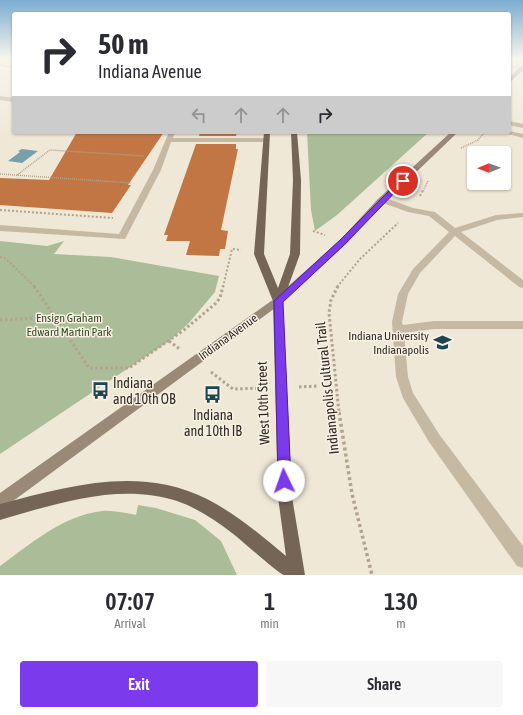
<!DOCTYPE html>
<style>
body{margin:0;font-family:"Asap Condensed",sans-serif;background:#f7f7f7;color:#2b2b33;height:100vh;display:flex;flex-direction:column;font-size:15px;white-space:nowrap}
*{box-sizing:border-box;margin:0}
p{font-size:13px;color:#7c7c81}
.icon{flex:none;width:22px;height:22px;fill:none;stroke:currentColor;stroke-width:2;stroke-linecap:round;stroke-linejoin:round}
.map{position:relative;height:575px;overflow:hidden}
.details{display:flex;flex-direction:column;background:#fff;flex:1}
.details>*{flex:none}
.guide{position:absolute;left:12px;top:12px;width:499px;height:122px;border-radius:4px;box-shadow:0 1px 3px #0004;background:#fff;color:#2b2b33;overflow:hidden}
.needle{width:26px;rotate:269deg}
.controls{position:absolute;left:467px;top:146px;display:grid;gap:8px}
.controls a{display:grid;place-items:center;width:44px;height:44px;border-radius:4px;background:#fff;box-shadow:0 1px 3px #0004;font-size:20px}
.pin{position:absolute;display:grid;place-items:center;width:34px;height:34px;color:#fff;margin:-17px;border:2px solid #fff;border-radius:50%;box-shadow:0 1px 4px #0007}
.me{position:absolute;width:44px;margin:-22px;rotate:357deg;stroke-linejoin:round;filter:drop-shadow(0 0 3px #0008)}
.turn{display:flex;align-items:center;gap:14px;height:84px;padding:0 20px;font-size:18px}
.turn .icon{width:52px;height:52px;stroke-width:2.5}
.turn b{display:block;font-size:28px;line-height:34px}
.lanes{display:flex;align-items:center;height:38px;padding:0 20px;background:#0003;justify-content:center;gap:20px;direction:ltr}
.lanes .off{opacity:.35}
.eta{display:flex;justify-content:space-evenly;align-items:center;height:68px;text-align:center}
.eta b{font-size:24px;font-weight:600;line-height:28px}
.action{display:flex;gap:8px;margin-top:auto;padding:8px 20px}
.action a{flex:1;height:46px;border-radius:4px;background:#7c3aed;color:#fff;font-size:16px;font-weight:600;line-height:46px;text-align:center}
.action a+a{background:#f7f7f7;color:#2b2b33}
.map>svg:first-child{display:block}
.green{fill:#abbd98}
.water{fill:#77a0ab}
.building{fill:#c17643}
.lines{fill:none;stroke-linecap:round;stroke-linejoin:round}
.path-far3{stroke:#b2a38e;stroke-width:1.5;stroke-dasharray:1 1;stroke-linecap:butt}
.path-far2{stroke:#b2a38e;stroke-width:2;stroke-dasharray:2 2;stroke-linecap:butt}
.path-far1{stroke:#b2a38e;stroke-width:3;stroke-dasharray:2.5 2.5;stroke-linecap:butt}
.path{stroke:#b2a38e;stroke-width:3.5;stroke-dasharray:3 3;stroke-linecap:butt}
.service{fill:#c6b9a4;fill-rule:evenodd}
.minor{fill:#c6b9a4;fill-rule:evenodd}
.tertiary{fill:#c6b9a4;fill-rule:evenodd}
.secondary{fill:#9a8976;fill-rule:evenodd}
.primary{fill:#746557;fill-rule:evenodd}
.route{fill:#7c3aed;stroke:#51269a}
.labels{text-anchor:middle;stroke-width:3;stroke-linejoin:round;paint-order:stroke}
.park-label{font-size:12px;fill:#3c4f2a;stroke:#f8f1e3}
.poi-label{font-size:12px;fill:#322b25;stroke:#f8f1e3;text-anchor:end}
.street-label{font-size:12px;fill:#322b25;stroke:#f8f1e3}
.near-poi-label{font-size:14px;fill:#322b25;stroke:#f8f1e3;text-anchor:start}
.near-street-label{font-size:14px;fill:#322b25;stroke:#f8f1e3}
</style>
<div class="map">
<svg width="523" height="575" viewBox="0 0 523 575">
<rect width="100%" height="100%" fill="#efe8d7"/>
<path class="green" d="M307,132h122l-92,83 -22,16 -4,-21z
M0,241l47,5 17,-5 -10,13 57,3 108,19 -4,16 -27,32 -19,17 -169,113z
M138,505l18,3 39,12 26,21 16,34h-237v-9c32,-23 62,-50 102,-55 11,-1 23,2 34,4z"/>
<path class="water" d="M22,149l16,2 -16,12 -14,-2 12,-9 -2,-1z"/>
<path class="building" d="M77,132h87l-36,53h3l-19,28 -112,-8v-27l49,2z
M200,132h37l-1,4h-37z
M196,144h40v5h2l-17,81 7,1 -3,18h-5l-1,7 -33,-1 4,-14h-24l2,-6h-4z"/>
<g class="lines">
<path class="path-far3" d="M461,148l17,-8 7,-8
M0,174l131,9
M17,175l33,-25 94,6
M423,191l5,-10"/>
<path class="path-far2" d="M420,196l3,-6
M0,210l113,8
M313,231l12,4
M0,257l5,1 30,29
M223,287l9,-38 9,1
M337,287l23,-28 38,-36"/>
<path class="path-far1" d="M34,286l55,82h40l55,-38 31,-26 5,-6 3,-12
M338,286l-7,14 -2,13 10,100
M0,320l54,-3
M169,341l12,9
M211,372l22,17 31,-1
M299,387l19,-1"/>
<path class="path" d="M339,412l13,82 20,81"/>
<path class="service" d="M509,65l14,2v2l-14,-2z
M169,132h6l-2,6h94l3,2 -3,2h-96l-10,28 -36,69 -125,-8v-6l119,9 34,-64z
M380,198h6l27,10 22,4 20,16 41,-13 27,-2v4l-26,3 -36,12 62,48v8l-4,-1 -64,-51 -35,37 -12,21 -6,28 1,3 31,-4h89v8h-89l-30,4 4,44 5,16 26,41 84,112v22l-6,-2 -88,-124 -26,-44 -7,-21 -4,-55 6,-28 15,-25 36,-37 -20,-16 -21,-4 -28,-10z"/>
<path class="minor" d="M0,64l14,2v2l-14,-2z
M0,96l14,2v4l-14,-2z"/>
<path class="tertiary" d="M509,121l14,3v4l-14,-3z
M509,131l14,3v4l-22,-6z"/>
<path class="secondary" d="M521,66h2v4l-14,13v-5z
M451,132h7l-74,71 -38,41 -64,59 -277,204 -5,2v-16l274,-194 66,-59 38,-41z"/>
<path class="primary" d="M264,132h6l-6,122 14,34 12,-34 3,-74 -2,-48h6l4,48 -1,74 -17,47 9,196 13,78c-6,0 -15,0 -21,0 -5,-1 -44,-36 -52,-42 -17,-13 -35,-25 -55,-32 -58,-19 -122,3 -177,19v-16c68,-18 140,-39 207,-5 29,15 54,36 79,57l-8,-59 -5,-196 -19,-47z"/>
</g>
<linearGradient id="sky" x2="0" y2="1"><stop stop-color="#7bacd0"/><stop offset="0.42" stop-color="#f8f5ed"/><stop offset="1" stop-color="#f8f5ed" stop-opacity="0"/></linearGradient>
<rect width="523" height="139" fill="url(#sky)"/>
<path class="route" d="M401,179l5,2 -61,63 -62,58 8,179 -2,5 -5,2 -4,-2 -2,-5 -4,-180 66,-61z"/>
<defs>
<symbol id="university-bare" viewBox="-9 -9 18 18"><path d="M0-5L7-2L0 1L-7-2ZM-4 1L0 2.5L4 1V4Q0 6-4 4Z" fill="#1d4551" stroke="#f8f1e3" stroke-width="2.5" paint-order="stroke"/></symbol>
<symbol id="bus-bare" viewBox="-9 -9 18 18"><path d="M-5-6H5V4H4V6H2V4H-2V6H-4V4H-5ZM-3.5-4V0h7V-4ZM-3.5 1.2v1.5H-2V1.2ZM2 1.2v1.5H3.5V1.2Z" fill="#1d4551" stroke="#f8f1e3" stroke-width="2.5" paint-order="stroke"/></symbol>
</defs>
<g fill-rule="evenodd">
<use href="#university-bare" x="430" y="330" width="25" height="25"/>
<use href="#bus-bare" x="88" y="378" width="25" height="25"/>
<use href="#bus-bare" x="200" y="382" width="25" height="25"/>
</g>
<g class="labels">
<g class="park-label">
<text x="69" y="322">Ensign Graham<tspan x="69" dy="14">Edward Martin Park</tspan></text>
</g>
<g class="poi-label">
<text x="429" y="340">Indiana University<tspan x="429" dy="14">Indianapolis</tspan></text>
</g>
<g class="street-label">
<text transform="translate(228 337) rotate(-36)" y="4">Indiana Avenue</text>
</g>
<g class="near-poi-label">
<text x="113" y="388">Indiana<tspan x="113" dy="16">and 10th OB</tspan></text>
<text x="213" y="420" text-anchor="middle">Indiana<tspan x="213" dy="16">and 10th IB</tspan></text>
</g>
<g class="near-street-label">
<text transform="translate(327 388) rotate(-96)" y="5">Indianapolis Cultural Trail</text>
<text transform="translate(263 403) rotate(-92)" y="5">West 10th Street</text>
</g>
</g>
</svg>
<div class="controls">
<a><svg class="needle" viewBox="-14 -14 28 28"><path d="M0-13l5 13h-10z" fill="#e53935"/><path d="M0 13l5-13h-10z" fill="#7c7c81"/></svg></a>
</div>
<div class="pin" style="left:403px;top:181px;background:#d93025"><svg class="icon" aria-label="arrive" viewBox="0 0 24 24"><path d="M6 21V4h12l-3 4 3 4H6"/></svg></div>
<svg class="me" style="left:284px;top:481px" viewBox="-20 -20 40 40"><circle r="19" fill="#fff"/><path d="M0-13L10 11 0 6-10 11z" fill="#7c3aed"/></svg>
<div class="guide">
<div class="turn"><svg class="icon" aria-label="right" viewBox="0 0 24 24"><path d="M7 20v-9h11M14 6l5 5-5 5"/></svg><div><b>50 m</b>Indiana Avenue</div></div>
<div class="lanes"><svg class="icon off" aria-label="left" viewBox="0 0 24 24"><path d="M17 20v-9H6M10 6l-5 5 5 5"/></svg><svg class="icon off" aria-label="ahead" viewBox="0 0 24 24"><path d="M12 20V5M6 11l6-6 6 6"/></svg><svg class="icon off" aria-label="ahead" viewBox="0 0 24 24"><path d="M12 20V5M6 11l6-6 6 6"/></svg><svg class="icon" aria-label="right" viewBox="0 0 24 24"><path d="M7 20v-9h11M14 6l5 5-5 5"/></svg></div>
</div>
</div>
<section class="details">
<div class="eta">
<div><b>07:07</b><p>Arrival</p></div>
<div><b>1</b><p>min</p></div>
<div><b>130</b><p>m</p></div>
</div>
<div class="action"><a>Exit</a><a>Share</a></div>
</section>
